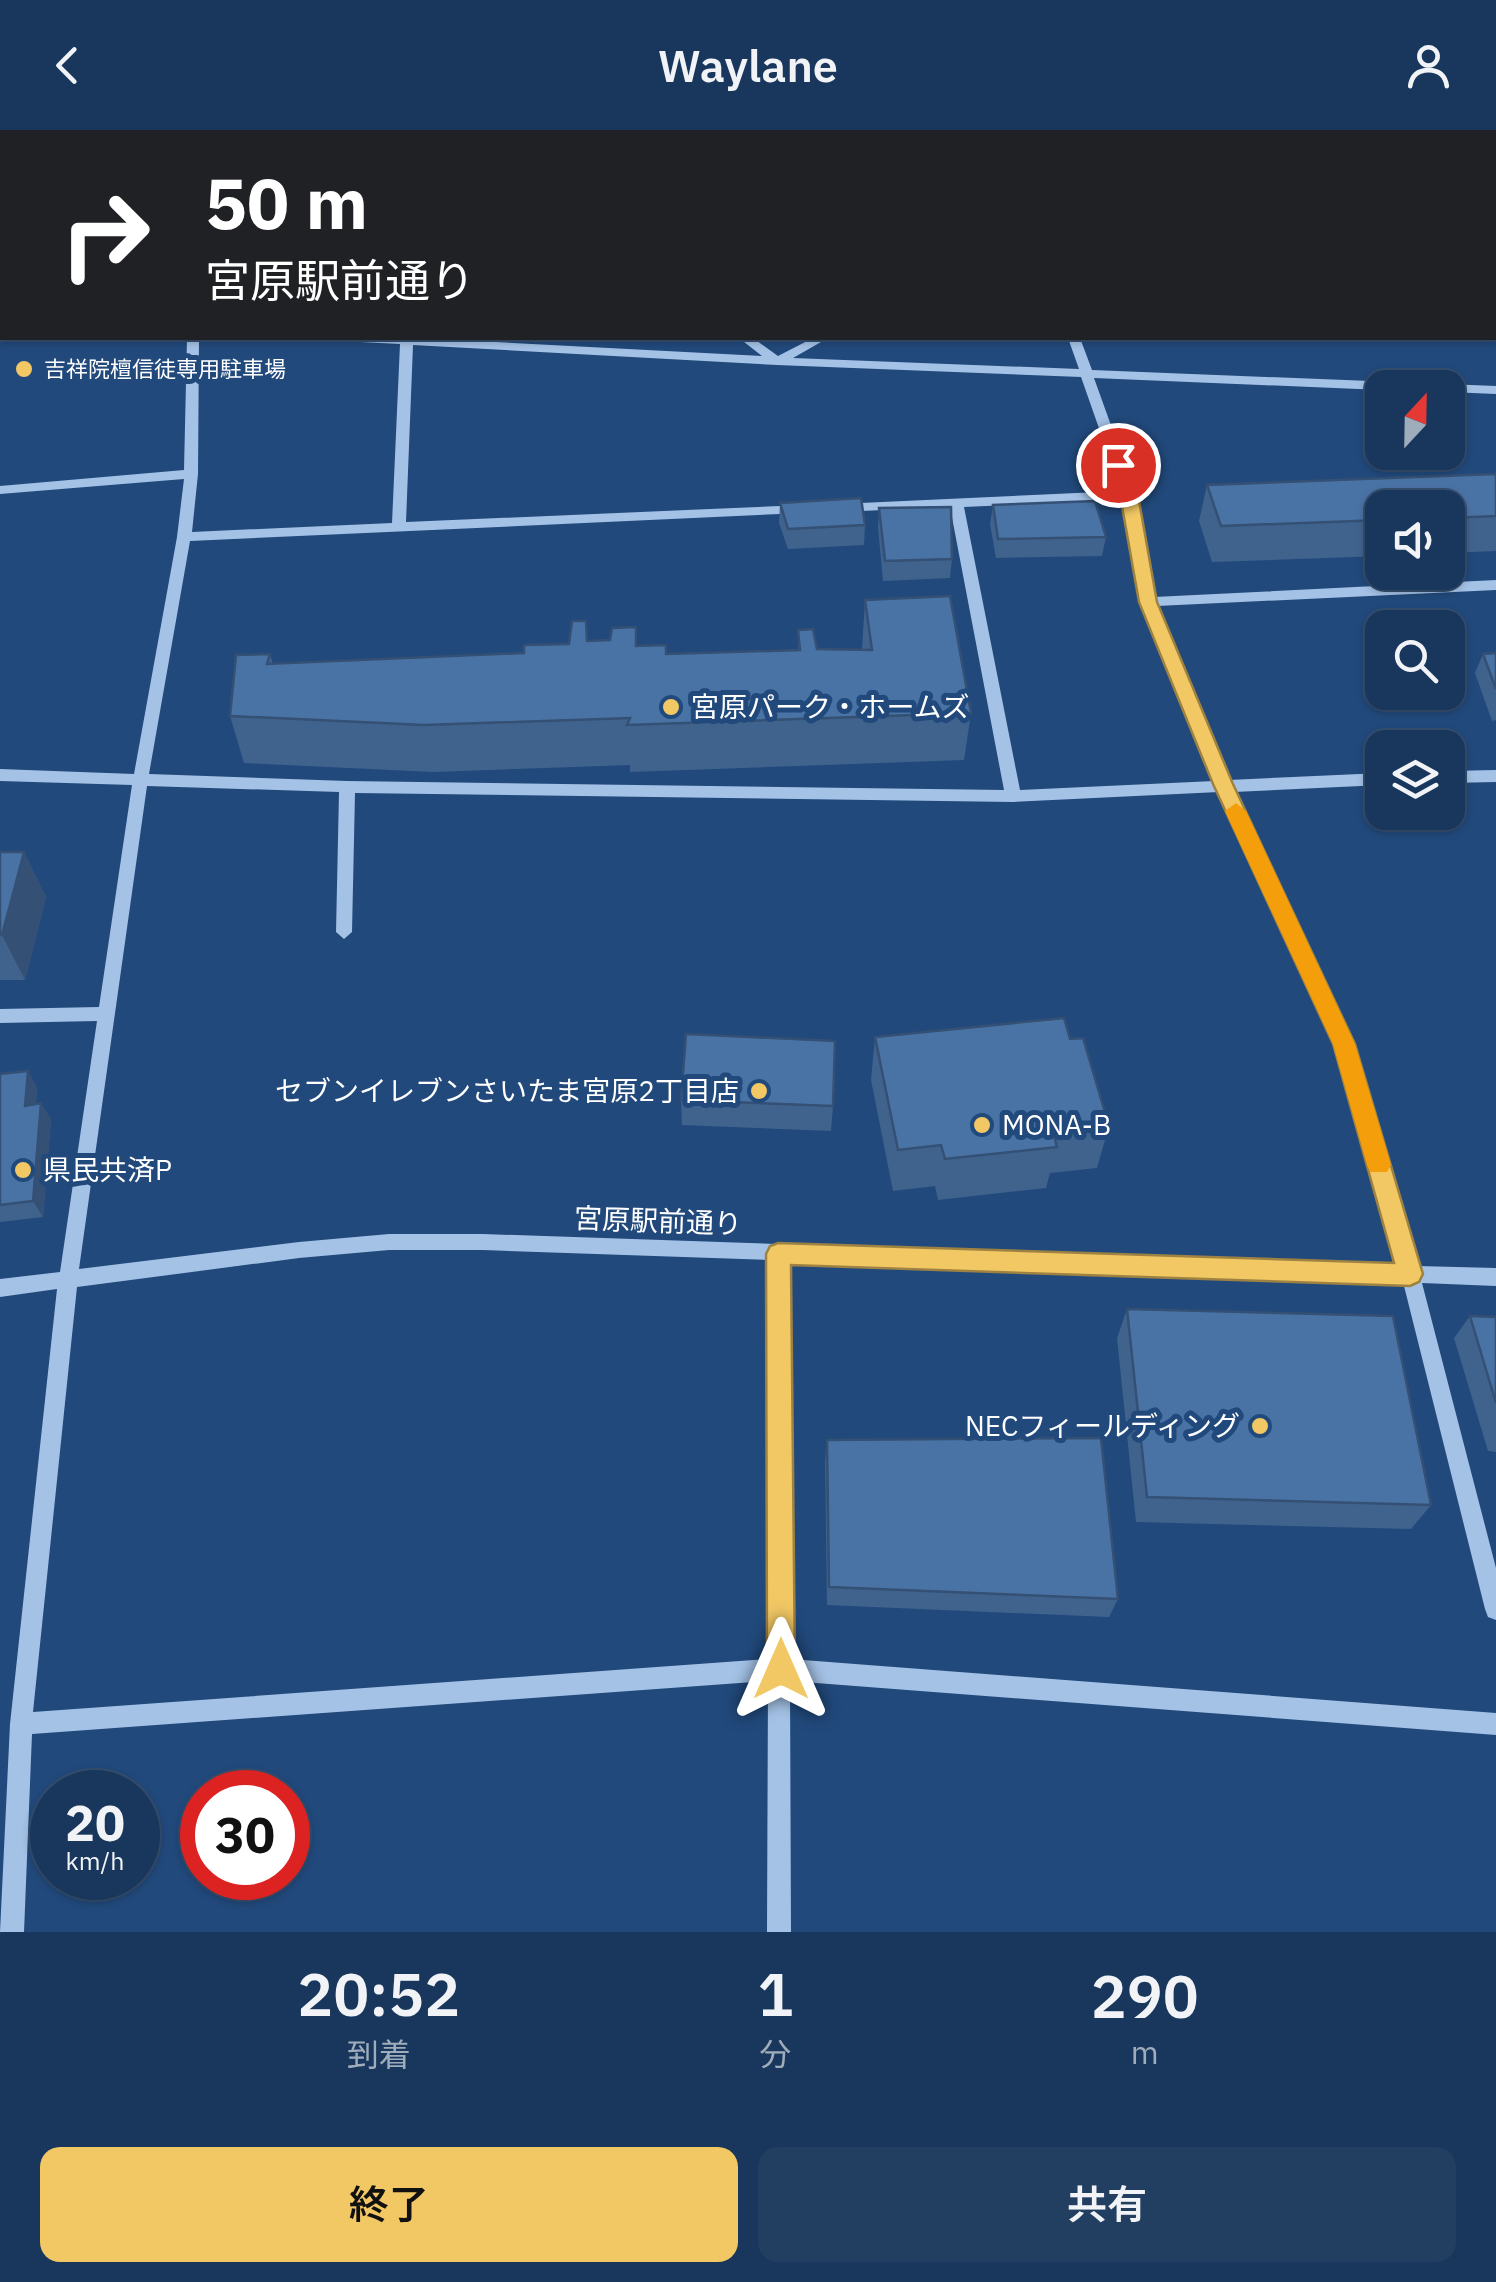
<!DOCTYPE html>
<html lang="ja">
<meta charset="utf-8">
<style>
body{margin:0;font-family:"IBM Plex Sans","Noto Sans JP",sans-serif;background:#223f62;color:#f1f3f6;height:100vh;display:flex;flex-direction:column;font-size:38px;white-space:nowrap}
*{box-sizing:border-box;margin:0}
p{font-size:32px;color:#9facbb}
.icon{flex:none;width:55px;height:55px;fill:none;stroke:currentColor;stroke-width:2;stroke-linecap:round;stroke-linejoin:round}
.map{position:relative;height:1802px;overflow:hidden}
.sheet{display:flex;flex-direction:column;background:#19375c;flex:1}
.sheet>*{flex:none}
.guide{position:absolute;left:0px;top:0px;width:1498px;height:210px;box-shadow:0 2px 8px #0004,0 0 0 2px #375172;background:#202124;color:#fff;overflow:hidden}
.needle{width:65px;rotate:22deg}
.buttons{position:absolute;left:1365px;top:240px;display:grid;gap:20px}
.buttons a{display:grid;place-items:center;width:100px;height:100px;border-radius:20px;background:#19375c;box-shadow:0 2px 8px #0004,0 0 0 2px #375172;font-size:50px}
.speed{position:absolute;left:30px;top:1640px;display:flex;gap:20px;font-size:50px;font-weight:700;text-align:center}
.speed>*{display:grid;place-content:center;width:130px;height:130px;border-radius:50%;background:#19375c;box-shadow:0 2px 8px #0004,0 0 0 2px #375172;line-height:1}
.speed small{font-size:25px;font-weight:400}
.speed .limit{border:15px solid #d22;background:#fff;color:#111}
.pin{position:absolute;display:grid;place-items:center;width:85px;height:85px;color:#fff;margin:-42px;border:5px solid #fff;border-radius:50%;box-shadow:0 2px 10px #0007}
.me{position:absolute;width:110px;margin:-55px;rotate:0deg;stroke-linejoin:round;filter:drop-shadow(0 0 8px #0008)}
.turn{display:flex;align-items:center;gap:35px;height:210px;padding:0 40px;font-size:45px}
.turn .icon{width:130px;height:130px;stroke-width:2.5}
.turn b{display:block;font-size:70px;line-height:85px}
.eta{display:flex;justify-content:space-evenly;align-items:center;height:170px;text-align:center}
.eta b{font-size:60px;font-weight:600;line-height:70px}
.cta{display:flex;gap:20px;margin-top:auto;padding:20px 40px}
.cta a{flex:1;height:115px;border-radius:20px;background:#f2c865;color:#111;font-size:40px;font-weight:600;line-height:115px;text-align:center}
.cta a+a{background:#223f62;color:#f1f3f6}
header{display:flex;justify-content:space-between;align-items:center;height:130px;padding:0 40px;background:#19375c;font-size:45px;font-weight:600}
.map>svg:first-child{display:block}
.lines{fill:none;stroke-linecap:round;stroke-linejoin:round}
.minor{fill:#a4c2e6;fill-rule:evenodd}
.wall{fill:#40638e}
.shaded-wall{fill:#345074}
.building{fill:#4a73a5;stroke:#345074;stroke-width:2.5}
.route{fill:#f2c865;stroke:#9d8242;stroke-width:2.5}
.slow{fill:#f59e0b}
.poi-dot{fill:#f2c865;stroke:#21497b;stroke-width:4}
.labels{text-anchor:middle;stroke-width:10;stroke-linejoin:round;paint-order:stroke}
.far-poi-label{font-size:22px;fill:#fff;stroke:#21497b;text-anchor:start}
.poi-label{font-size:28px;fill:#fff;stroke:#21497b;text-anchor:start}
.street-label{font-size:28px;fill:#fff;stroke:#21497b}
</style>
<header><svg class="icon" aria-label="back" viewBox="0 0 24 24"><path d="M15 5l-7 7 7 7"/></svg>Waylane<svg class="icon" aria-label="person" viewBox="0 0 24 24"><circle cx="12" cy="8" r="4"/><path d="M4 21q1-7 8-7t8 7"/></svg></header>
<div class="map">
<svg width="1496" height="1802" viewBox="0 0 1496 1802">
<rect width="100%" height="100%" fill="#21497b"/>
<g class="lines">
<path class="minor" d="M452,0h13l2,2h-13z
M725,0h14l2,2h-14z
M1176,0h14l2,2h-14z
M1495,20h1v6h-1z
M2,62v10l-2,1v-10z
M1495,118h1v8h-1z
M0,197h2v8h-2z
M187,208h12l-1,136 -6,58 200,-9 8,-179 -40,-2 -6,-4h66l342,18 -23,-18h14l25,18 35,-18h15l-35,20 286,11 -11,-31h12l12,32 404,16v8l-48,-2v-4l-66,2 -288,-12 42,117 18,102 342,-17v10l-339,16 72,174 153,-7v12l-148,7 119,252 64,222 79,2v18l-74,-3 74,285v52l-8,-3 -3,-8 -82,-327 -615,-21 2,398 706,54v22l-706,-54 1,251h-24l1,-251 -736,53 -8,198h-24l10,-208 47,-435 -57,8v-18l60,-7 37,-251 -97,2v-14l99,-2 33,-222 -132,-4v-12l134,5 43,-237 7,-58 -184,15v-8l184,-16zM413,215l364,20 304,12 40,114 -282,13 -7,4 7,4 111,-5 54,283 -657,-9 -198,-7 41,-233 613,-28 7,-4 -7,-4 -397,17zM1123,370l18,102 73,179 -194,9 -56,-283zM147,656l192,6 -3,140 8,7 8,-7 3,-139 658,9 206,-10 116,252 63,221 -915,-31h-94l-90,8 -220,27zM389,1120h94l285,10v399l-735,53 44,-425 222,-29z
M1496,640v12l-48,1v-12z"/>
</g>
<path class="wall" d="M0,146h2v40h-2z
M1496,344v77l-48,2v-45h-66v48l-170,6 -13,-41 8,-36z
M780,373l85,22 -1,20 -76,4 -9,-26z
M993,375l113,32 -4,19 -106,2 -6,-34z
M879,378l73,51 -2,19 -67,3 -5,-54z
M865,470l106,113 -7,47 -334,12v-7l-197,7 -189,-9 -14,-47 40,-62 3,10 251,-11 64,-12 49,5 29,8 132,-4v-20l19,19h45z
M1496,523v67l-4,1 -17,-48 8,-19z
M0,722h24l22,45 -21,83h-25z
M875,907l195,2 39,87 -12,42 -47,5 -4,15 -108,12 -3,-14 -42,5 -22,-111z
M28,941l9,17 -1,16 5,-1 10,17 -8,97 -43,5v-148z
M681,970l152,6 -2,25 -149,-6z
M1127,1179l304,196 -20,24 -275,-7 -19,-184z
M1470,1186l26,1v135l-8,-1 -34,-113z
M827,1310l291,159 -9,18 -282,-12 -2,-144z"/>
<path class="shaded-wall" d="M24,722l22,45 -21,83 -23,-45z
M28,941l9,17 -2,35 -10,-17z
M41,973l10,17 -8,97 -10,-16z"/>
<path class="building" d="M0,146h2v21h-2z
M1496,344v42l-48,2v-10h-66v12l-161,6 -14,-41z
M861,368l4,27 -77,4 -8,-26z
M1095,371l11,36 -108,2 -5,-34z
M951,377l1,52 -67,2 -6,-53z
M950,466l21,117 -344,12 3,-7 -206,7 -194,-9 6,-61 34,-1 -3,10 257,-11v-8l45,-1 3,-23h14l1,20 23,-1 2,-12 24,-1v19l30,-1v9l134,-4 -2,-20 15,-1 4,20 55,1 -7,-50z
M1496,523v36l-13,-35z
M0,722h24l-22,83h-2z
M1064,888l6,21 13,-1 26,88 -56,6 4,15 -112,12 -4,-14 -43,5 -23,-113z
M686,904l149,7 -2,65 -152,-6z
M28,941l-3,35 16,-3 -8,98 -33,4v-131z
M1127,1179l266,7 38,189 -284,-8z
M1470,1186l26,1v86z
M1101,1308l17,161 -289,-12 -2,-147z"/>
<path class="route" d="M1118,329l9,6 11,30 19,107 76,182 122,260 68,230 -4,8 -9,4 -619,-21 4,404 -4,10 -10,5 -10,-5 -4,-10 -1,-415 4,-8 8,-3 616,20 -61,-219 -120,-260 -74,-182 -19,-107 -11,-30z"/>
<path class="slow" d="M1236,673l10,8 109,233 36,121 -4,7h-17l-3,-7 -34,-121 -108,-233z"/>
<g class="poi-dot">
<circle cx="24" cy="239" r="10"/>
<circle cx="671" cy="577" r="10"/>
<circle cx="759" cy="961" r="10"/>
<circle cx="982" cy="995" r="10"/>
<circle cx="23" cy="1040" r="10"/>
<circle cx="1260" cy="1296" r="10"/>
</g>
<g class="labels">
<g class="far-poi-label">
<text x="44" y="247">吉祥院檀信徒専用駐車場</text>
</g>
<g class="poi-label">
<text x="691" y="587">宮原パーク・ホームズ</text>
<text x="739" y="971" text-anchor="end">セブンイレブンさいたま宮原2丁目店</text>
<text x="1002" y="1005">MONA-B</text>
<text x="43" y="1050">県民共済P</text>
<text x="1240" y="1306" text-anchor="end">NECフィールディング</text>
</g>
<g class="street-label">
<text transform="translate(658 1091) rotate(2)" y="10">宮原駅前通り</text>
</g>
</g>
</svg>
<div class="buttons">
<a><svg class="needle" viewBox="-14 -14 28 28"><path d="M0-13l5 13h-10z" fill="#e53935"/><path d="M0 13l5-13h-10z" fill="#9facbb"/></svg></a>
<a><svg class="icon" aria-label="sound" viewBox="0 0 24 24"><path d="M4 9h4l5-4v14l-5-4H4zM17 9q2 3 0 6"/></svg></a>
<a><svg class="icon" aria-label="search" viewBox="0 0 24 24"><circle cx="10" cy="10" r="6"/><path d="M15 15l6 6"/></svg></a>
<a><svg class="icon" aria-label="layers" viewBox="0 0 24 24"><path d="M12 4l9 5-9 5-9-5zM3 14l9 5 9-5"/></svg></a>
</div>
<div class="speed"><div>20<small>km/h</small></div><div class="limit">30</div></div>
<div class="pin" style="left:1118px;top:335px;background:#d93025"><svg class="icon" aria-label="arrive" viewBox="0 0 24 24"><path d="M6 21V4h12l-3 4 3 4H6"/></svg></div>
<svg class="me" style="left:781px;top:1539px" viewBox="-20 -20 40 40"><path d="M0-17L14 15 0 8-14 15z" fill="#f2c865" stroke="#fff" stroke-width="4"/></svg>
<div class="guide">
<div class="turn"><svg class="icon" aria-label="right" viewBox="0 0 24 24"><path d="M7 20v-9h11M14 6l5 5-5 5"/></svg><div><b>50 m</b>宮原駅前通り</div></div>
</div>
</div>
<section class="sheet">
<div class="eta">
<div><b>20:52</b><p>到着</p></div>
<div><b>1</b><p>分</p></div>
<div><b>290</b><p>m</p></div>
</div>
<div class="cta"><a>終了</a><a>共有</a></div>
</section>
